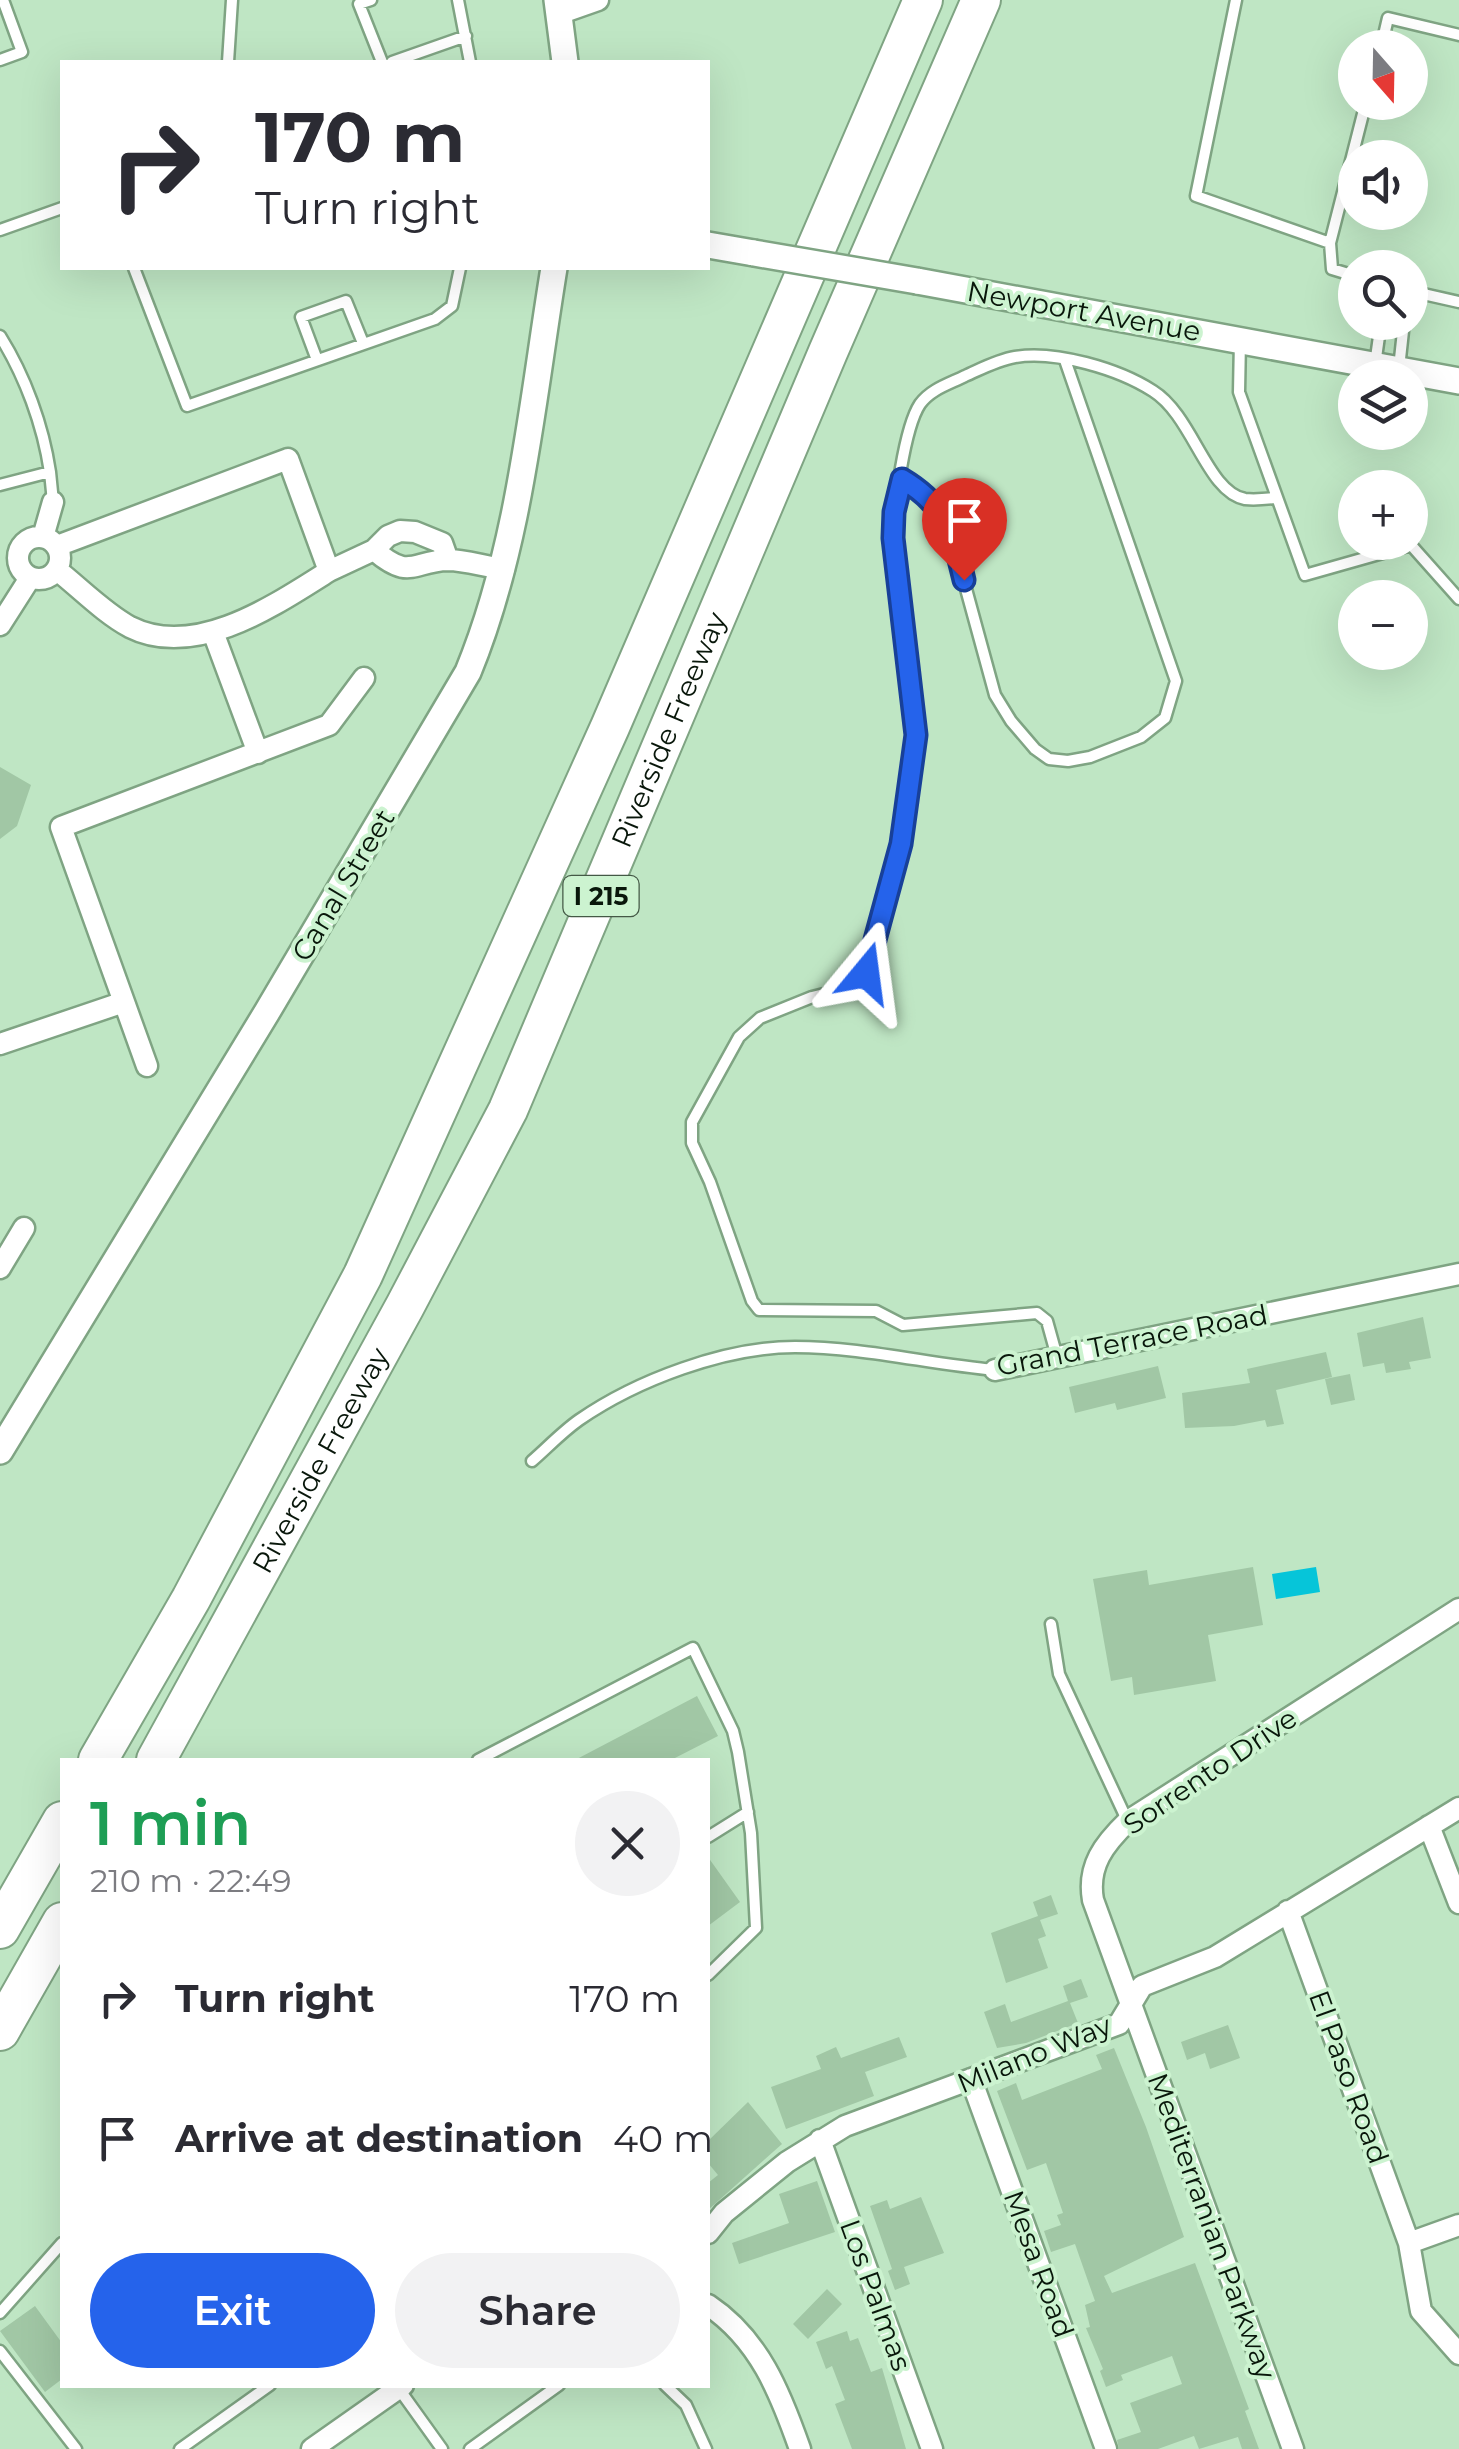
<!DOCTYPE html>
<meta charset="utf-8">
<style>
body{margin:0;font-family:Montserrat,sans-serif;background:#f2f2f3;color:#2b2b33;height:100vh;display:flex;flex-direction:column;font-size:38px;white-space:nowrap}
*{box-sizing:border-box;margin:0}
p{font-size:32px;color:#7c7c81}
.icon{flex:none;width:55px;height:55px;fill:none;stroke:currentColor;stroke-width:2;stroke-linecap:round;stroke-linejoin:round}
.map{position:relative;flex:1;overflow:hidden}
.panel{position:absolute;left:60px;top:1758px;width:650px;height:630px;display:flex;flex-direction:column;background:#fff;border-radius:0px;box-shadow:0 10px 40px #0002}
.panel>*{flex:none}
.guide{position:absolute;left:60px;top:60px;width:650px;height:210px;border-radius:0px;box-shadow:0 10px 40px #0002;background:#fff;color:#2b2b33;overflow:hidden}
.needle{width:65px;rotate:160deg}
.buttons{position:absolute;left:1338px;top:30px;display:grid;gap:20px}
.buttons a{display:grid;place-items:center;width:90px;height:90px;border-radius:50%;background:#fff;box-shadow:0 10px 40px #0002;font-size:50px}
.pin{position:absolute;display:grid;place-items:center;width:85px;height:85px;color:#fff;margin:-102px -42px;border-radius:50% 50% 50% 0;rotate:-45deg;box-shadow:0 0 10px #0007}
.pin .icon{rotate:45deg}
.me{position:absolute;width:110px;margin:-55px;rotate:16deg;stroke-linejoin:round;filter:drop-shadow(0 0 8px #0008)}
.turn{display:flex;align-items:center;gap:35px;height:210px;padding:0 30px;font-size:45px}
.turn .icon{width:130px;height:130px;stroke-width:2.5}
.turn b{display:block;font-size:70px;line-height:85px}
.round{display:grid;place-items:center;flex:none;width:105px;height:105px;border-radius:52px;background:#f2f2f3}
.summary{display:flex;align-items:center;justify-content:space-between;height:170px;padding:0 30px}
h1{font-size:60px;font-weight:600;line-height:75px;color:#1e9e55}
.cta{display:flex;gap:20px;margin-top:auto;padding:20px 30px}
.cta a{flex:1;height:115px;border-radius:60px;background:#2563eb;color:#fff;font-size:40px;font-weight:600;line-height:115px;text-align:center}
.cta a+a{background:#f2f2f3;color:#2b2b33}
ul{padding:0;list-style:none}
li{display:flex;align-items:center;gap:30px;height:140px;padding:0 30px}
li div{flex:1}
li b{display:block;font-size:38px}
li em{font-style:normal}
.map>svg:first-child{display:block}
.water{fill:#06c5d9}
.building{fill:#a1c7a5}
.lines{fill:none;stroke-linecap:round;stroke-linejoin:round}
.service-casing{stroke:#7fa483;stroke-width:15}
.minor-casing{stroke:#7fa483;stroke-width:25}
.tertiary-casing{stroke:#7fa483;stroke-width:30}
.motorway-casing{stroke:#7fa483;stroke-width:42}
.service{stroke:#fff;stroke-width:10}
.minor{stroke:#fff;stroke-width:20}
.tertiary{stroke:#fff;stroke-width:25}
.motorway{stroke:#fff;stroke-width:38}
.tertiary-bridge-casing{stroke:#7fa483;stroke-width:30;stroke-linecap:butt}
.tertiary-bridge{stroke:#fff;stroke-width:25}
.route-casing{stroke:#184099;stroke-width:25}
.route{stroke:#2563eb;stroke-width:18}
.labels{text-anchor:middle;stroke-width:8;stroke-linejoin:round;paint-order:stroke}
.shield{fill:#ccf3d0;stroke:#445946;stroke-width:2.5}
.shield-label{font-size:25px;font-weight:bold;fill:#09170b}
.street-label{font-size:28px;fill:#09170b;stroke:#ccf3d0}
</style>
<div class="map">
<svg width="1459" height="2449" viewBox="0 0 1459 2449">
<rect width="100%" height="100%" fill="#bfe6c4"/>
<path class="water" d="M1316,1567l4,25 -44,7 -4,-25z"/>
<path class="building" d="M0,767l31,18 -14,41 -17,13z
M1423,1317l8,41 -22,4 2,7 -25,4 -2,-10 -21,4 -6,-34z
M1326,1352l6,25 -56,13 8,34 -17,3 -2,-7 -31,6 -49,2 -3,-35 68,-10 -3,-14z
M1158,1366l8,32 -49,12 -2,-7 -40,10 -6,-26z
M1350,1374l5,26 -24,5 -6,-26z
M1253,1567l10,58 -55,10 8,46 -82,14 -2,-18 -21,4 -18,-102 54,-9 2,15z
M697,1696l21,40 -47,24h-96z
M708,1857l32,45 -32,24z
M1051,1895l7,19 -18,6 6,16 -8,3 10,29 -42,15 -15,-50 47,-17 -5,-14z
M1081,1979l7,18 -18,6 8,20 -52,20 -29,5 -13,-36 21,-8 6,18 57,-21 -5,-15z
M1228,2025l12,33 -30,11 -5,-16 -18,7 -6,-18z
M899,2037l8,20 -42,15 9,24 -88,33 -15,-42 50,-18 -5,-13 20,-9 5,11z
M1114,2048l32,79 38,110 -80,39 8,17 83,-30 54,146 -4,2 14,38h-17l-4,-12 -39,12 -5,-13 -36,13h-39l-2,-9 24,-8 -11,-29 52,-19 -10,-28 -51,19 2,5 -17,7 -6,-16 3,-2 -17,-41 4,-1 -5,-22 10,-4 -20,-57 -24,8 -7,-21 17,-6 -4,-10 6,-2 -17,-50 -19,7 -30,-79 19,-8 6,17 80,-31 -6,-14z
M748,2102l34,42 -74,66v-27l10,-8 -10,-12v-22z
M817,2181l18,51 -96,32 -7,-21 57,-20 -10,-29z
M921,2197l23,56 -40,14 6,17 -15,6 -7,-19 4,-2 -22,-63 17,-6 3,9z
M827,2289l15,15 -34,35 -15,-15z
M35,2306l27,37v36l-17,13 -45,-61z
M847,2331l3,10 8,-3 13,34 11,-4 24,81h-54l-17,-45 10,-4 -13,-34 -6,3 -10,-27z"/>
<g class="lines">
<defs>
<path id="service" d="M371,0l-12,4 23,58
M458,0l12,62
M1236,0l-40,196 134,47 2,26 23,7
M1381,48l7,-30 71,17
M0,60l22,-8 -19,-52
M228,62l4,-62
M392,62l74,-26
M0,230l62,-22
M1330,243l36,-141
M134,268l53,138 248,-87 17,-13 8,-38
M1410,291l49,11
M0,336c25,40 43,89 50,136
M1240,340l-1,52 66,183 106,-30 48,54
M317,360l-16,-43 45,-16 17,42
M1375,365l6,-43
M1399,368l5,-46
M902,479l28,20 18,24 47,172 16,26 24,28 14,10 19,2 22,-4 51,-20 24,-19 11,-37 -111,-321
M0,485l50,-13 3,30
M1057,1357l-10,-36 -10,-8 -134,12 -27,-14 -117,-1 -7,-9 -42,-119 -18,-39v-21l47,-85 21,-19 52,-21 36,-9 18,-15 29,-100 12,-57 9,-81 -23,-197c1,-30 11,-110 27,-134 11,-15 29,-20 45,-28 16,-7 32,-16 50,-19 40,-7 104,12 138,34 40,25 54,101 92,108 9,1 21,0 30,-1
M532,1461c15,-13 30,-29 47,-41 58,-40 146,-73 216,-73 67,0 134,17 200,23
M1051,1624l8,50 68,146
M478,1760l215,-112 40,83 5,21 13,81 5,95 -48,47
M708,1837l40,-25
M0,2313l62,-70
M0,2351l76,98
M665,2385l21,20 20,44
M399,2389l43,60
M180,2449l90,-64
M470,2449l89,-64"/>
<path id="minor" d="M561,13l37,-13
M18 558a21 21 0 1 1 42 0a21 21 0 1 1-42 0Z
M43,537l10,-35
M374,550c36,31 38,11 74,10 17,0 38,7 56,9
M57,570c23,18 47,43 73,57 65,33 145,-22 199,-56l-41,-112 -231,87
M329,571l45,-21 14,-14 12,-5 15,1 27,11 6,17
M0,625l30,-47
M213,632l45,121
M124,1002l-63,-175 268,-102 35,-47
M0,1044l124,-42 23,64
M0,1268l24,-40
M995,1370l464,-96
M1429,1826l30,77
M1288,1911l121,332 12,68 38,43
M971,2079l135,370
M820,2140l112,309
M708,2233l16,-20 63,-51 58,-36 274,-102 23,-38 73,-29 244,-149
M1409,2243l50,-18
M708,2305c51,34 72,87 92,144
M312,2449l91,-64
M1293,2449l-200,-549c-6,-34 11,-56 35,-79l331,-212"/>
<path id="tertiary" d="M557,0l8,62
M708,245l46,8
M917,281l542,100
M0,1451l267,-439 201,-340c52,-126 64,-270 86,-404"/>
<g id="motorway">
<path d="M98,1760l93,-161 172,-324 247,-548 313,-727"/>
<path id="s1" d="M156,1760l249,-454 103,-196 320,-758 153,-352"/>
<path d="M0,1929l62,-108"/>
<path d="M0,2031l62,-109"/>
</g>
</defs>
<use href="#service" class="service-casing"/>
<use href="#minor" class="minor-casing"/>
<use href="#tertiary" class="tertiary-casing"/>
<use href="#motorway" class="motorway-casing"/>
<use href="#service" class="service"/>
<use href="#minor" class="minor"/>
<use href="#tertiary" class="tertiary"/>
<use href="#motorway" class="motorway"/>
<defs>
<path id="tertiary-bridge" d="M754,253l163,28"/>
</defs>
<use href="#tertiary-bridge" class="tertiary-bridge-casing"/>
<use href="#tertiary-bridge" class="tertiary-bridge"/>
</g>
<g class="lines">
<defs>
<path id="route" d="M866,973l35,-129 15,-109 -23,-197 1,-26 8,-33c44,26 51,54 62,101"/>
</defs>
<use href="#route" class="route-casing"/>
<use href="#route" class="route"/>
</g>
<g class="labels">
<rect class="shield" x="563.5" y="876" width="75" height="40" rx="8"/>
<g class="shield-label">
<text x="601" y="905">I 215</text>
</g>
<g class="street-label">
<text transform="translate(1084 311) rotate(10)" y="10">Newport Avenue</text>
<text dy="10" stroke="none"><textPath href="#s1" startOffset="1152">Riverside Freeway</textPath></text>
<text transform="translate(343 885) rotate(-59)" y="10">Canal Street</text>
<text transform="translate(1132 1340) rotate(-11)" y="10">Grand Terrace Road</text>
<text dy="10" stroke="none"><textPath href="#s1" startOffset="342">Riverside Freeway</textPath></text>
<text transform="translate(1210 1771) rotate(-34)" y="10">Sorrento Drive</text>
<text transform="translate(1034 2054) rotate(-22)" y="10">Milano Way</text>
<text transform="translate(1349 2077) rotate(70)" y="10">El Paso Road</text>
<text transform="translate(1212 2226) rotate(70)" y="10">Mediterranian Parkway</text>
<text transform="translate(1039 2264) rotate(70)" y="10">Mesa Road</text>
<text transform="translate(876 2295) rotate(70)" y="10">Los Palmas</text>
</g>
</g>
</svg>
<div class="buttons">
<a><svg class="needle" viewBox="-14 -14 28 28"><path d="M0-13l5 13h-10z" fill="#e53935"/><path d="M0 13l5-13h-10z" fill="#7c7c81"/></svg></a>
<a><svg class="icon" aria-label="sound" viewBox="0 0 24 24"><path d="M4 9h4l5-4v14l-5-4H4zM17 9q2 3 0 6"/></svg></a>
<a><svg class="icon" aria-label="search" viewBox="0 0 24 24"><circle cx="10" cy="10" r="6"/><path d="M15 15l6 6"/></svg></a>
<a><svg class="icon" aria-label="layers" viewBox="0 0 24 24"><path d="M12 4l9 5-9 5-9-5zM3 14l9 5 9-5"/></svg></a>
<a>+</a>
<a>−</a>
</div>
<div class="pin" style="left:964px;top:580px;background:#d93025"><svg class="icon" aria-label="arrive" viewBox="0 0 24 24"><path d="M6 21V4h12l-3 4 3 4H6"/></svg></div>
<svg class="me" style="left:866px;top:973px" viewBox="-20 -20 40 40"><path d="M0-17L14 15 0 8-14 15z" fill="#2563eb" stroke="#fff" stroke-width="4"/></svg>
<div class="guide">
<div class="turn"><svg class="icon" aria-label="right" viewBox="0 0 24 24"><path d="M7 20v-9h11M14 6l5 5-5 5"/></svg><div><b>170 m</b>Turn right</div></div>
</div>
<section class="panel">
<div class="summary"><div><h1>1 min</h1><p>210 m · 22:49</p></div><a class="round"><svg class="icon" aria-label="close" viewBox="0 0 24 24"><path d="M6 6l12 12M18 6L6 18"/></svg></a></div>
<ul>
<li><svg class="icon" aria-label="right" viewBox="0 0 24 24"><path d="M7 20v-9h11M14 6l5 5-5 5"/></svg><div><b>Turn right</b></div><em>170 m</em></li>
<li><svg class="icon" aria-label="arrive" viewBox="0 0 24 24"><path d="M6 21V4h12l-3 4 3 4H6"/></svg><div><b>Arrive at destination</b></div><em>40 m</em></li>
</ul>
<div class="cta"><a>Exit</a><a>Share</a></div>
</section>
</div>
